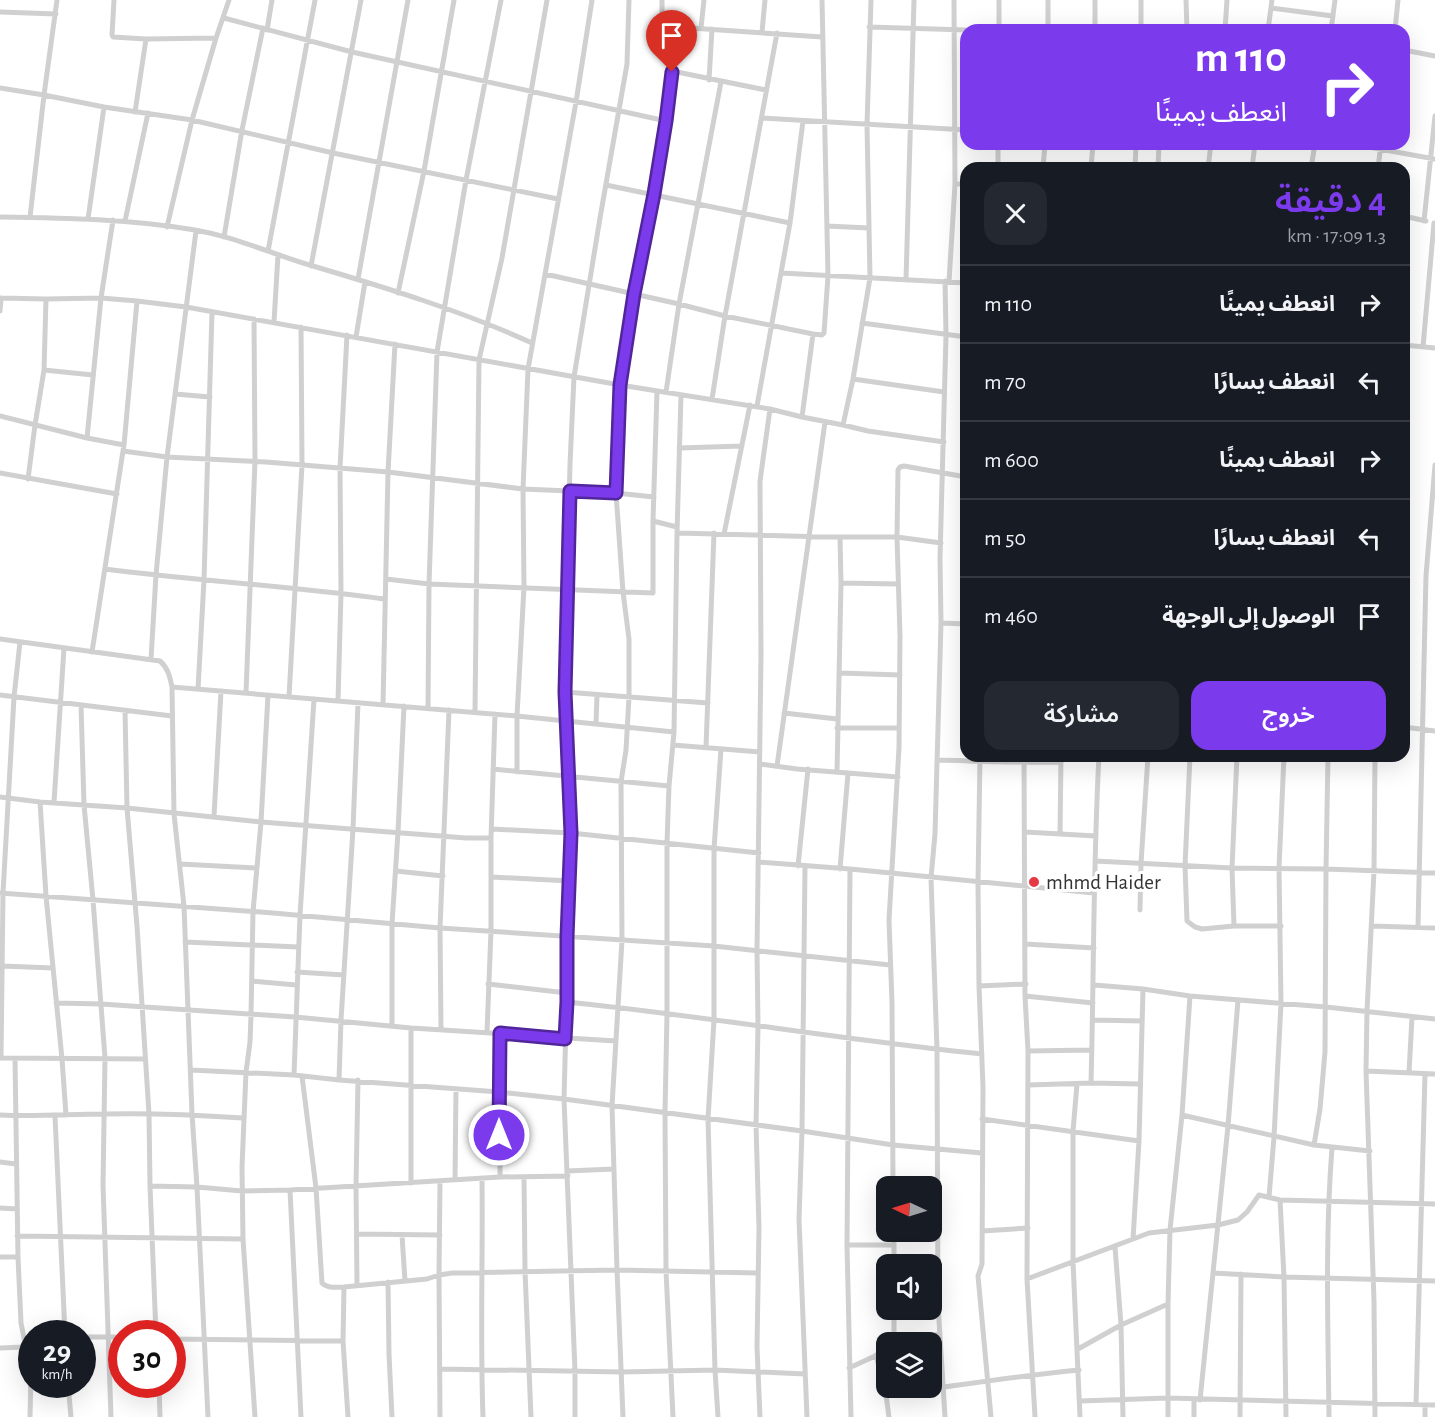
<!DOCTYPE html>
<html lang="ar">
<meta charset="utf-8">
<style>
body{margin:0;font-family:"Alegreya Sans","Noto Sans Arabic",sans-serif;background:#242831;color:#f1f3f6;direction:rtl;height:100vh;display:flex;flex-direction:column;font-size:22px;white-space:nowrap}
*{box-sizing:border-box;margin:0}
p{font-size:20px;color:#9ea1a6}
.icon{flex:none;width:33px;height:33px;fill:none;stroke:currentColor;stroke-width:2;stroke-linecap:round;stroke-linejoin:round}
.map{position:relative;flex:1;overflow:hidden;direction:ltr}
.details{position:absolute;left:960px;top:162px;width:450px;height:600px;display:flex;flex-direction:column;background:#171b24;border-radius:18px;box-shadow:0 6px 24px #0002;direction:rtl}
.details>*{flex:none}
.guide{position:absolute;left:960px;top:24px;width:450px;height:126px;border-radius:18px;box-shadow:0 6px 24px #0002;direction:rtl;background:#7c3aed;color:#fff;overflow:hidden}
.needle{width:39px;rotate:274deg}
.tools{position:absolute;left:876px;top:1176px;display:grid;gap:12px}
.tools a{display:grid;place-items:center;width:66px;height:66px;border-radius:12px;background:#171b24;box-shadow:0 6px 24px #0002;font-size:30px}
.speed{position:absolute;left:18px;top:1320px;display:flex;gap:12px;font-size:30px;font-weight:700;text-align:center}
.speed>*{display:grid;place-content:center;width:78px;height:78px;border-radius:50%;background:#171b24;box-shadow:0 6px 24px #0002;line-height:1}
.speed small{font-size:15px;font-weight:400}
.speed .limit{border:9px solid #d22;background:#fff;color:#111}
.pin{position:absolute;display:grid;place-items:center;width:51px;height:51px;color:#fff;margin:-62px -26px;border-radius:50% 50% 50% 0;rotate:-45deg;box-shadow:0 0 6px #0007}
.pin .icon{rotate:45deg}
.me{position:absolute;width:66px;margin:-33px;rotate:0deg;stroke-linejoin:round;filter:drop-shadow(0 0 4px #0008)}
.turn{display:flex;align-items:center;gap:21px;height:126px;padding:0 24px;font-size:27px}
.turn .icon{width:78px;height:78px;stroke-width:2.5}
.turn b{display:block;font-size:42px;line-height:51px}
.round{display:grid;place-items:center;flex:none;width:63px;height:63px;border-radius:18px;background:#242831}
.head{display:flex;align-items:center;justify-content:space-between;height:102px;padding:0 24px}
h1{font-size:36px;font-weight:600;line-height:45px;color:#7c3aed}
.primary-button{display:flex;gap:12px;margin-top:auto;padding:12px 24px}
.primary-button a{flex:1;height:69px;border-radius:18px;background:#7c3aed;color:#fff;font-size:24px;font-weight:600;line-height:69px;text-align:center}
.primary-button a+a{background:#242831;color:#f1f3f6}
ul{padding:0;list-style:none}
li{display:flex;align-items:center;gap:18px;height:78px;padding:0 24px;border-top:2px solid #363941}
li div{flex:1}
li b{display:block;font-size:22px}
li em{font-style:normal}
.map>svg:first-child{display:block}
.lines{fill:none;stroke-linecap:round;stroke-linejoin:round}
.minor{stroke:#d0d0d0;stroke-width:5}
.route-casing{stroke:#51269a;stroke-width:15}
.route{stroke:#7c3aed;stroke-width:10}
.poi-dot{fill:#e63946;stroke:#fff;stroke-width:2}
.labels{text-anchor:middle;stroke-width:6;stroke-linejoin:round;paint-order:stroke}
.poi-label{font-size:21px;fill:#333;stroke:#fff;text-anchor:start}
</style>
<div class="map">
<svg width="1435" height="1417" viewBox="0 0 1435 1417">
<rect width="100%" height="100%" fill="#fff"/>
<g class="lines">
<path class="minor" d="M114,0l-2,35 1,2 33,2 70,-1
M662,0v21l5,4 9,2 146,10
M1095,0v30
M1186,0l1,30
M1271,8l62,8
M0,12l56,2
M224,18l128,34 314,69
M869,27l97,3
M701,28l3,-28
M267,30l5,-30
M999,30v-30
M1048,30v-30
M1141,30v-30
M1225,30l2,-30
M1268,30l4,-30
M1331,30l4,-30
M1395,30l3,-30
M762,32l3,-32
M1404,50l31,6
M672,71l94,19
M709,80l3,-51
M0,88l44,7 60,12 88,13 141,33 225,46
M135,112l11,-73
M762,118l204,12
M1352,144l83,15
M998,168v-24
M1043,168l2,-24
M1091,168l2,-24
M1135,168l1,-24
M1158,168l1,-24
M1208,168l3,-24
M1252,168l3,-24
M1311,168l4,-24
M1378,168l3,-24
M955,184h11
M606,185l184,38
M1404,216l22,5
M0,217c65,1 131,2 195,13 41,7 79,25 118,36 74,22 149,45 219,77
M30,217l14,-122 13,-95
M88,219l16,-112
M125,221l23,-108
M1424,221l11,-105
M827,226l42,2
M167,227l25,-107 24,-82 13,-38
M224,237l18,-107 21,-102
M268,251l47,-251
M311,266l50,-266
M781,273l185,10
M545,274l134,30 46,12 88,18 9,1 2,-2 4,-57 -6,-276
M358,279l50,-279
M906,280l8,-280
M945,281l1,54 -6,223 1,65 -3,105 -3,106 -4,44 6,171 1,255 7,113
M949,282l6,-98 -1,-184
M398,293l26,-122 30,-171
M0,298l46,1 55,-1 36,3 49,6 434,78 150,24 32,8 41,8 25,6 76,11
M0,311l1,-13
M274,322l4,-67
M862,323l104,14
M356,337l9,-55
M1404,345l31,3
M1423,347l11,-124
M44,370l49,5
M853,379l91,13
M666,392l13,-88 42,-222
M175,394l35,3
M712,399l13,-83 52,-283
M757,406l33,-183 13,-102
M0,416l87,22 37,7 -1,6 44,6 99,5 122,10 135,17 93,4 38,4
M802,417l11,-83
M843,425l10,-46 17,-101 -3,-153 4,-125
M87,438l14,-140 12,-78
M124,445l13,-144
M679,448l63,-2
M0,473l117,21
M28,479l7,-54 9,-55 2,-71
M653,521l24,6
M677,533l149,4h71l44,6
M724,534l26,-129
M105,569c93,12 187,17 279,30
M386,579l43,5 224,9v-72l4,-130
M841,583l57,1
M941,623l25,1
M0,639l160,22c8,7 10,16 12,26l2,127 10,92 8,208 5,73 11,230
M92,652l31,-201
M151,659l5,-84 11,-118 29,-226
M840,673l60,2
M172,687l345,29 157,16
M198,689l6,-109 8,-268
M565,692l143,11
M246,693l9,-232 -1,-142
M0,695l172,21
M289,697l13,-232 -1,-138
M338,701l3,-108 -1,-125 7,-133
M81,705l3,100 9,95 12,158 -2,127 8,232
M383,705l5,-233 7,-128
M428,708l1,-124 8,-232 29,-172 35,-180
M125,710l2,98 10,118 12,188 1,72 6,148
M475,712l4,-352 23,-102 45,-258
M784,713l53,6
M596,724l1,-29
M1404,727l31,4
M837,728h62
M673,745l87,7
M706,747l8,-214
M980,756l-2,127 1,103 4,101 -1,177 -4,12 13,141
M1024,756l1,240 3,55 -1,228 8,138
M1190,756l-5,110 2,55 8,6 7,2 32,-3h47
M937,760c42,1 83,3 124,2
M760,764l37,5 101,8
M777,766l48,-344
M493,769l176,17
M517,772v-56l7,-129 -1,-98 5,-120 48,-267 16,-102
M837,772l4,-189 -1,-46
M0,797l40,5 87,6 134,14 205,16h25
M40,802l6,94 16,163 4,56
M54,802l10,-154
M214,816l7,-125
M492,829l79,4 188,20
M1025,832l71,4
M1060,834l1,-78
M1095,861l137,7 94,1 109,4
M758,862l92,7 244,24
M180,864l76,4
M798,866l10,-97
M805,867l-3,264 -3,88 8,198
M840,869l8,-96
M850,869l-3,376 4,172
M396,871l47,5
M491,877l79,4
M0,893l273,20 167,15 274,18 176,19
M1140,910l1,-47 7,-107
M1234,926l-2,-58 5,-112
M1372,926l63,2
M1418,926l8,-350 9,-111
M185,942l113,5
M1025,944l69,4
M2,966l51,2
M297,972l47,3
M252,981l44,4
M488,984l79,9
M1094,985l49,4 47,7 136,11 109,12
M979,986l47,-2
M1025,996l68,7
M567,1002c139,14 276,38 415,52
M56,1003l45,1 194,13 116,11 205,13
M1093,1020l49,1
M392,1026v-102l6,-92 6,-126
M441,1029l-1,-101 9,-218
M487,1032l4,-101v-93l4,-124
M1028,1051l64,-1
M0,1058l145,1
M1,1058l2,-165 11,-196 6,-55
M15,1058l3,199 3,66 10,50 -1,44
M191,1070l103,5 45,5 160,12 65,7 238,32 91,14 89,8
M1366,1071l69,3
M1409,1073l3,-56
M294,1075l6,-160 14,-216
M302,1076l14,112 6,95c6,6 14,4 22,4l-1,54 5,76
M339,1080l2,-60 12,-191 5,-126
M1091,1083c3,-109 2,-218 8,-327
M1077,1084l-4,47v131l7,155
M1028,1085l63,-2 49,1
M0,1115c35,2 70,-1 106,-1 46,-1 92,1 137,4
M1182,1115l132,30 56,6
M55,1116l10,218
M982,1119l157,22
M1314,1145l6,-36 5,-57 1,-183 2,-113
M0,1162l16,2
M567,1171l47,-2
M500,1177v-144
M524,1177l1,94 6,146
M482,1178c1,80 -2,160 1,239
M455,1180l1,-91
M411,1183v-155
M150,1186l47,1 45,4 48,-1 210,-13 68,-1
M893,1186l-1,-183 -3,-83 10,-172 1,-112 -3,-99 1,-67 2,-3 4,-1 62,11
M290,1190l11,227
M1269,1197l5,-60 7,-133 -2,-136 5,-112
M1280,1200l155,4
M0,1208l17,1
M982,1231l46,-3
M894,1232v32
M357,1234l83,1
M402,1235l3,46
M17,1236l226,3
M1133,1239l6,-98 4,-152
M847,1245h47
M1115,1247l6,78 2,92
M0,1257h18
M1213,1273l71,4 151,4
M1027,1279l122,-46 69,-8 20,-5 9,-8 12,-17 21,5 4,77 2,140
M388,1282l1,72 3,63
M357,1285l-1,-100 2,-105
M344,1287l83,-8 12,-4 13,-2 165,-3 140,3
M894,1310v32
M82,1337h40
M172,1339l171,2
M911,1342l28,-8
M0,1348l25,-1
M1078,1349l43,-24 47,-21
M876,1355l10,40 3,22
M849,1368l37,-17
M440,1369l182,3 93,-2 90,4
M68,1384l3,33
M159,1384l1,33
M886,1395c64,-8 128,-19 193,-25
M1194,1399v18
M1200,1400l28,-274 10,-126
M1080,1401l88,-3 267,7
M1416,1404l9,-330
M255,1417l-12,-178 -1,-72 4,-95 4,-30 1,-27 2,-103 8,-90 7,-127
M440,1417l-1,-142 1,-94
M575,1417v-46l-11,-272 7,-266 -6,-141 5,-228 4,-87 26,-159 27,-154 2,-64
M623,1417l-6,-147 -5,-164 10,-166 -1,-158 5,-32 3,-53v-58l-6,-47 -7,-99 1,-44 3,-64 14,-91 20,-100 12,-73 10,-94
M673,1417l-7,-146 -1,-158 2,-99v-171l2,-57 5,-54 3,-199 4,-138
M718,1417l-3,-47 -7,-251 6,-99v-171l7,-100
M760,1417l-3,-70 2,-119 -3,-103 2,-99 -1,-76 4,-295 -1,-174 10,-72
M1168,1417v-113l2,-74 12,-115 8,-119
M1240,1417l1,-143
M1329,1417c-1,-90 -4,-180 3,-269
M1375,1417l-1,-116 -8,-230 1,-60 7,-140 1,-115
M1425,1417v-12"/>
</g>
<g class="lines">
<defs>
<path id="route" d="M499,1135l1,-102 65,6 2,-37v-65l4,-104 -6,-141 5,-201 46,2 4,-108 14,-91 20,-100 12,-73 6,-49"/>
</defs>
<use href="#route" class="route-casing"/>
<use href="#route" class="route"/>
</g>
<circle class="poi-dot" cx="1034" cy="882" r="6"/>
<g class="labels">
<g class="poi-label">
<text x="1046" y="889">mhmd Haider</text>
</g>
</g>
</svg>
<div class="tools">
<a><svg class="needle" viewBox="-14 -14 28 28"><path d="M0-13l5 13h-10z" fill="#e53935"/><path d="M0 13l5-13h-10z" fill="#9ea1a6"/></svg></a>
<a><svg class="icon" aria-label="sound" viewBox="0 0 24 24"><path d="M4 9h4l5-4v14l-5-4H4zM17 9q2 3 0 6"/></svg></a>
<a><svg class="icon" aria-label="layers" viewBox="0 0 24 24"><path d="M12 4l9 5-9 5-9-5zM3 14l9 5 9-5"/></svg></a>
</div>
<div class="speed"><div>29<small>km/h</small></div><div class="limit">30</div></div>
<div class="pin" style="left:672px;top:72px;background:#d93025"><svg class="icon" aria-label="arrive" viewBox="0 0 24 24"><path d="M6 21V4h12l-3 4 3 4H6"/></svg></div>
<svg class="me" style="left:499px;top:1135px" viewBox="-20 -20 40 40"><circle r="17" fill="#7c3aed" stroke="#fff" stroke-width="3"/><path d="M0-11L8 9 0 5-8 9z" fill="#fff"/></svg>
<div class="guide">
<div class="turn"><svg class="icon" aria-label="right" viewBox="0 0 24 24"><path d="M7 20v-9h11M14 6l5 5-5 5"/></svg><div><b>110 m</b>انعطف يمينًا</div></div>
</div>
<section class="details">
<div class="head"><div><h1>4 دقيقة</h1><p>1.3 km · 17:09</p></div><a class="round"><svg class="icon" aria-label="close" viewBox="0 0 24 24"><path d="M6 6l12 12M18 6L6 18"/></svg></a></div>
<ul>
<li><svg class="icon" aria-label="right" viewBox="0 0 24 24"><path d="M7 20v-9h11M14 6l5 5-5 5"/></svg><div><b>انعطف يمينًا</b></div><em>110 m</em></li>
<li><svg class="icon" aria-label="left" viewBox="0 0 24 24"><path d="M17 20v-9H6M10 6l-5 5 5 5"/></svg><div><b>انعطف يسارًا</b></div><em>70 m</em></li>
<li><svg class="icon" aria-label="right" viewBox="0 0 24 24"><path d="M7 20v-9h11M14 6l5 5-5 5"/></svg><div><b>انعطف يمينًا</b></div><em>600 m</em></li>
<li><svg class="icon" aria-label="left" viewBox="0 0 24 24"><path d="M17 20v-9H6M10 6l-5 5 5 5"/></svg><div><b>انعطف يسارًا</b></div><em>50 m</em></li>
<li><svg class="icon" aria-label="arrive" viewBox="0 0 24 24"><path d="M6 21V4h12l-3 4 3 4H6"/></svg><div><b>الوصول إلى الوجهة</b></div><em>460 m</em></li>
</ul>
<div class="primary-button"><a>خروج</a><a>مشاركة</a></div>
</section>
</div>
